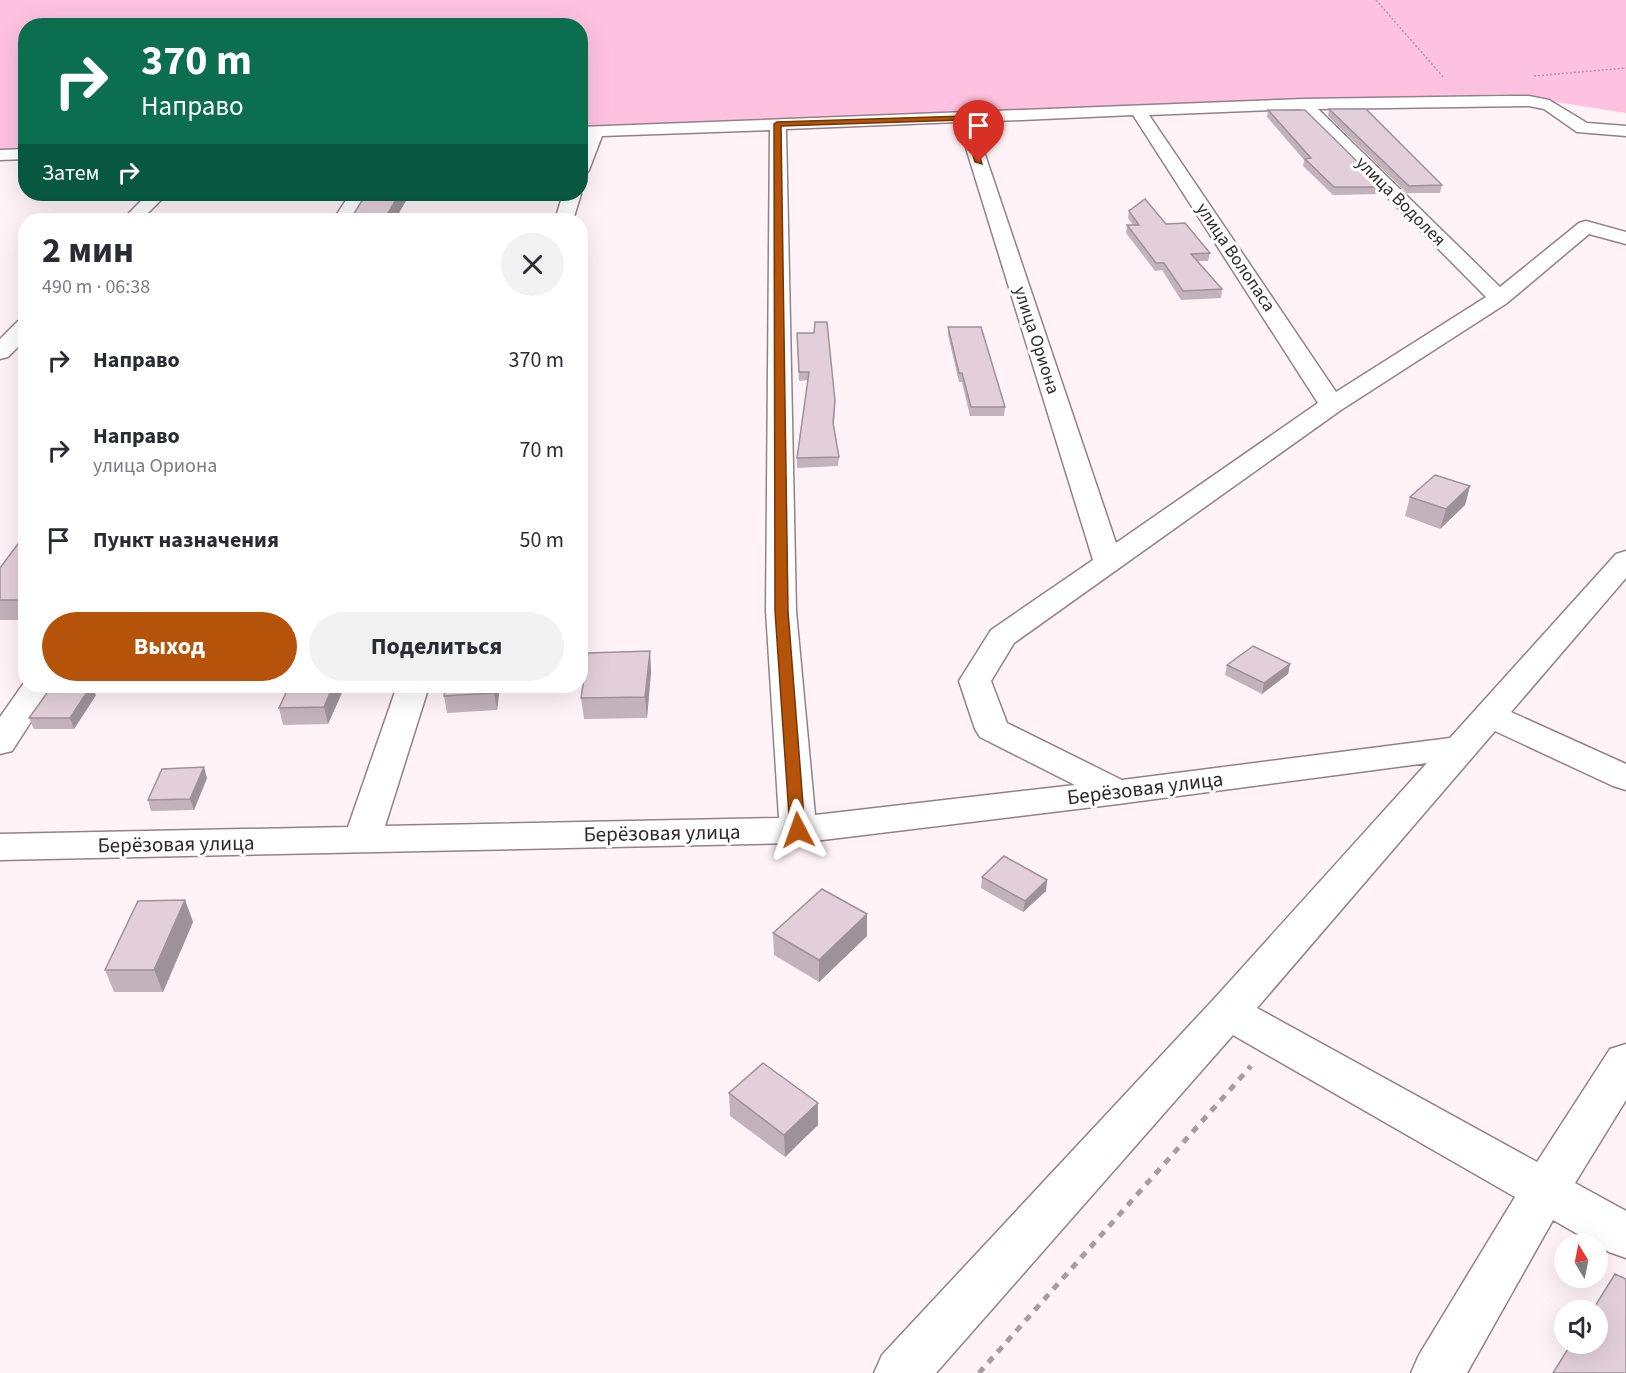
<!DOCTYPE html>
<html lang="ru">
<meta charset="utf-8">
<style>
body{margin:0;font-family:"Source Sans 3",sans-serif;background:#f2f2f3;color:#2b2b33;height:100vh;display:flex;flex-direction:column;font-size:22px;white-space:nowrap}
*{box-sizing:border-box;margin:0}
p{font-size:20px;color:#7c7c81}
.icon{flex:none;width:33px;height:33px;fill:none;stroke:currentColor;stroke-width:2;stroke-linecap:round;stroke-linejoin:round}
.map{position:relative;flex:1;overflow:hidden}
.drawer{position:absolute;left:18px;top:213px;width:570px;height:480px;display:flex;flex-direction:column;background:#fff;border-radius:24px;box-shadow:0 6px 24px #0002}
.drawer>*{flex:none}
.top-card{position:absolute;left:18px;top:18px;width:570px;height:183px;border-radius:24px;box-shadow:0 6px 24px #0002;background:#0b6e4f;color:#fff;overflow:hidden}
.needle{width:39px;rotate:350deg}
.buttons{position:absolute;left:1554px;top:1234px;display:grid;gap:12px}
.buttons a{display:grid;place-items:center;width:54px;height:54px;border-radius:50%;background:#fff;box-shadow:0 6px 24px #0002;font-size:30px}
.pin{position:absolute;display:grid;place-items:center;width:51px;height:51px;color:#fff;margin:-62px -26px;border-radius:50% 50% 50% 0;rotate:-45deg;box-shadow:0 0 6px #0007}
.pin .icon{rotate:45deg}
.me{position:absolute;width:66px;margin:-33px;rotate:356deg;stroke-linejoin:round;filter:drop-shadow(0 0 4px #0008)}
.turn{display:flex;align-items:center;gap:21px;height:126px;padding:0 24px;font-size:27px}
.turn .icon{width:78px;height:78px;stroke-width:2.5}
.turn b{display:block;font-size:42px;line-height:51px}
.then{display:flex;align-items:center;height:57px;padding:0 24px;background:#0003;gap:12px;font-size:22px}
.round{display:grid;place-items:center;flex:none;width:63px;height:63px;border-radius:32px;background:#f2f2f3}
.headline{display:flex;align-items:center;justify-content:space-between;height:102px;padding:0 24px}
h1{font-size:36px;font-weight:700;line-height:45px}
.action{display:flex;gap:12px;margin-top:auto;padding:12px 24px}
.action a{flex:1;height:69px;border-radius:36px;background:#b45309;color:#fff;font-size:24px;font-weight:700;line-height:69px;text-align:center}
.action a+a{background:#f2f2f3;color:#2b2b33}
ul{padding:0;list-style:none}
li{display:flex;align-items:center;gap:18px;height:90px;padding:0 24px}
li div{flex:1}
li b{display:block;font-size:22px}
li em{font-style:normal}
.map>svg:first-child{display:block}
.green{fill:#fec2e0}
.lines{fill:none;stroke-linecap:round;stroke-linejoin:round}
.minor-casing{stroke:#93818a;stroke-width:3}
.path-far1{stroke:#a79da1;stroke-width:1.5;stroke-dasharray:2 2;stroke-linecap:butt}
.path{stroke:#a79da1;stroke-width:5;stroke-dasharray:7 7;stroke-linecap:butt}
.minor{fill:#fff;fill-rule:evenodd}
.wall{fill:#c3b2bb}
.shaded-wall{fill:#9f9198}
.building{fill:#e3cfd9;stroke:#9f9198;stroke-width:1.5}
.route{fill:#b45309;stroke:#753606;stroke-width:1.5}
.labels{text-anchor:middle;stroke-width:6;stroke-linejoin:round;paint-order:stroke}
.far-street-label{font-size:18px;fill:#2e272b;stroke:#fff}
.street-label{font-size:21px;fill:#2e272b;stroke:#fff}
</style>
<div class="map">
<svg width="1626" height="1373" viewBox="0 0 1626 1373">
<rect width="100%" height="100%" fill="#fff3f8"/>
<path class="green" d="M0,0h1626v113l-122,-19 -923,34 -1,-102h-554l-1,123 -25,1z"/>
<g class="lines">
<defs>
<path id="minor" d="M1503,96h26l20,4 38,23 39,3v10l-49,-4 -33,-23 -15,-3 -211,3 182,178 79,-64 7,-2 40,11v12l-37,-10 -82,69 -166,107 -327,233 -23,38 16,42 115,57 328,-42 166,-184 10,-3v27l-115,134 115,52v26l-13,-4 -118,-55 -238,277 280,154 73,-113 16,-5v56l-51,83 51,28v47l-17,-6 -56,-32 -86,153h-56l8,-18 96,-158 -282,-162 -297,338h-62l8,-18 331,-355 214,-237 -309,41 -320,39 -798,17v-26l348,-7 49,-141h32l-44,140 394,-8 -13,-207 4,-481 -168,6 -13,34 -3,4 -6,1v-28l5,-10h-5v-10l724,-28zM1300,109l186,188 -150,95 -187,-277zM1133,115l185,288 -202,140 -142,-421zM958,122l135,438 -102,70 -32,51 16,48 5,8 95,48 -260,30 -19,-204 -10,-482z
M26,149v10l-26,1v-10z
M580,193l1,1 -8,26h-18l8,-26z
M148,194h19l-26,26h-19z
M350,194h18l-17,26h-18z
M26,319v20l-18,18 -8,2v-20l18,-18z
M26,680v6h28l-42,65 -12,3v-37z"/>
</defs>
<use href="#minor" class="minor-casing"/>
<path class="path-far1" d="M1376,0l68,78
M1534,76l92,-8"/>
<path class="path" d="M979,1373l272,-307"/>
<use href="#minor" class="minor"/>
</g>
<path class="wall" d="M1329,109l113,76 -2,8h-33l-79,-77z
M1268,110l115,77 -2,7 -48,1 -30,-29 1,-6 -37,-43z
M1129,211l37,13 44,29 -2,8h-10l24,28 -1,9 -40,2 -19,-30 -7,1 -29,-38 1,-8h6l-5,-7z
M948,327l57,80 -1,9h-34l-8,-34h-3l-11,-47z
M797,341l38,69 -1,16 5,31 -1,9 -41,2v-10l11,-78 -9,1z
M1470,486l-5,19 -25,24 -35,-13 5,-19z
M26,533v87h-26v-52z
M650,651l1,21 -4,46 -63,1 -3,-21z
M1290,664l-2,10 -26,20 -37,-19 2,-10z
M345,686l-17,38 -45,1 -4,-17z
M446,686h54l-3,24 -50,3 -3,-17z
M96,695l-22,34h-40l-5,-11z
M207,778l-13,32 -43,1 -3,-11z
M982,877l65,3 -1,11 -23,21 -42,-24z
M185,900l8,22 -30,70h-49l-9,-22z
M773,933l94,3 -48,46 -45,-27z
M729,1093l89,10v22l-33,32 -55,-41z"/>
<path class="shaded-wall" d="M399,194h11l-15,26h-11z
M1470,486l-5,19 -25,24 6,-20z
M650,651l1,21 -4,46 -2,-21z
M1290,664l-2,10 -26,20 2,-11z
M91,686l5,9 -22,34 -4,-11z
M333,686h12l-17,38 -4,-17z
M495,686h5l-3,24 -3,-17z
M204,767l3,11 -13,32 -4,-11z
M1047,880l-1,11 -23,21 2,-11z
M185,900l8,22 -30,70 -9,-22z
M867,914v22l-48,46v-22z
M818,1103v22l-33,32 -1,-22z"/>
<path class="building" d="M1329,109h37l76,76 -33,1z
M1268,110h37l78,77h-49l-29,-28 6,-1z
M366,194h33l-15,26h-34z
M1145,199l21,25 19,-1 25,30 -19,1 31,35 -39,2 -19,-28h-8l-29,-38h12l-10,-14z
M815,322h12l8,79 -2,22 6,34 -42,1 12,-86h-10l-2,-39h17z
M948,327h33l24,80h-34l-9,-34h-3z
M1435,475l35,11 -24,23 -36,-12z
M26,533v67h-26v-32z
M1253,646l37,18 -26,19 -37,-18z
M650,651l-5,46 -64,1 7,-45z
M52,686h39l-21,32h-41z
M289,686h44l-9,21 -45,1z
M446,686h49l-1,7 -50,3z
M204,767l-14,32 -42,1 14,-31z
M1004,856l43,24 -22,21 -43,-24z
M822,889l45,25 -48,46 -46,-27z
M185,900l-31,70h-49l33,-69z
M763,1063l55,40 -34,32 -55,-42z
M1615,1274l11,5v94h-73l18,-29h27v-33h-6z"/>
<path class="route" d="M965,116l3,2 14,46 -7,-2 -13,-42 -181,6 7,485 17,219 -7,5 -8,-5 -15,-219 -1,-487 3,-2z"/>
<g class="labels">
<g class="far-street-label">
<text transform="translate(1401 201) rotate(45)" y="6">улица Водолея</text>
<text transform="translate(1236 257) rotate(56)" y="6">улица Волопаса</text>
<text transform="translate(1037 340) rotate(72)" y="6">улица Ориона</text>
</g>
<g class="street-label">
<text transform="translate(1145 788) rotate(-7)" y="7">Берёзовая улица</text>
<text transform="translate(662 833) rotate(-1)" y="7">Берёзовая улица</text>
<text transform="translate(176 844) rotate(-1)" y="7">Берёзовая улица</text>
</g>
</g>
</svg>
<div class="buttons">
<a><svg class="needle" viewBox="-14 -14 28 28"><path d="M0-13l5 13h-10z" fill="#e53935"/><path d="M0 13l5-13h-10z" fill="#7c7c81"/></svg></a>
<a><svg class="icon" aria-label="sound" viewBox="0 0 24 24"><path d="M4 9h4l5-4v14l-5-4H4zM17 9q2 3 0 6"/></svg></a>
</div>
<div class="pin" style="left:979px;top:162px;background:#d93025"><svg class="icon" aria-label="arrive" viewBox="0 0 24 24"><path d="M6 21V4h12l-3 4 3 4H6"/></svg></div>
<svg class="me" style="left:798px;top:830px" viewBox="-20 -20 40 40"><path d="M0-17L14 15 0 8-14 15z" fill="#b45309" stroke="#fff" stroke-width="4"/></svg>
<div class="top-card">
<div class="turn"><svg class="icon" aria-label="right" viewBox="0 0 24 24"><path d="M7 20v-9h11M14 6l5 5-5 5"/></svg><div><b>370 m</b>Направо</div></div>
<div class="then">Затем<svg class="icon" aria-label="right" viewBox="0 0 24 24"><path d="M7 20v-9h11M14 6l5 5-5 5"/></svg></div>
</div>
<section class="drawer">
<div class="headline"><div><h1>2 мин</h1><p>490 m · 06:38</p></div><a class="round"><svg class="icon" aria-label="close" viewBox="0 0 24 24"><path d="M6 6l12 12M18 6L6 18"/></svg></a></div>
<ul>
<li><svg class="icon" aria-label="right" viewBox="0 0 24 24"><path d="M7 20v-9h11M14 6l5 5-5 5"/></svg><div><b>Направо</b></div><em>370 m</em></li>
<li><svg class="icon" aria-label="right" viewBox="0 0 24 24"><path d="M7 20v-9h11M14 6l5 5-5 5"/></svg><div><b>Направо</b><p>улица Ориона</p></div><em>70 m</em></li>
<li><svg class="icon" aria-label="arrive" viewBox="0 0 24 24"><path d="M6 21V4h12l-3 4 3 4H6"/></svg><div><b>Пункт назначения</b></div><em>50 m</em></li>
</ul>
<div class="action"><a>Выход</a><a>Поделиться</a></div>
</section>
</div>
